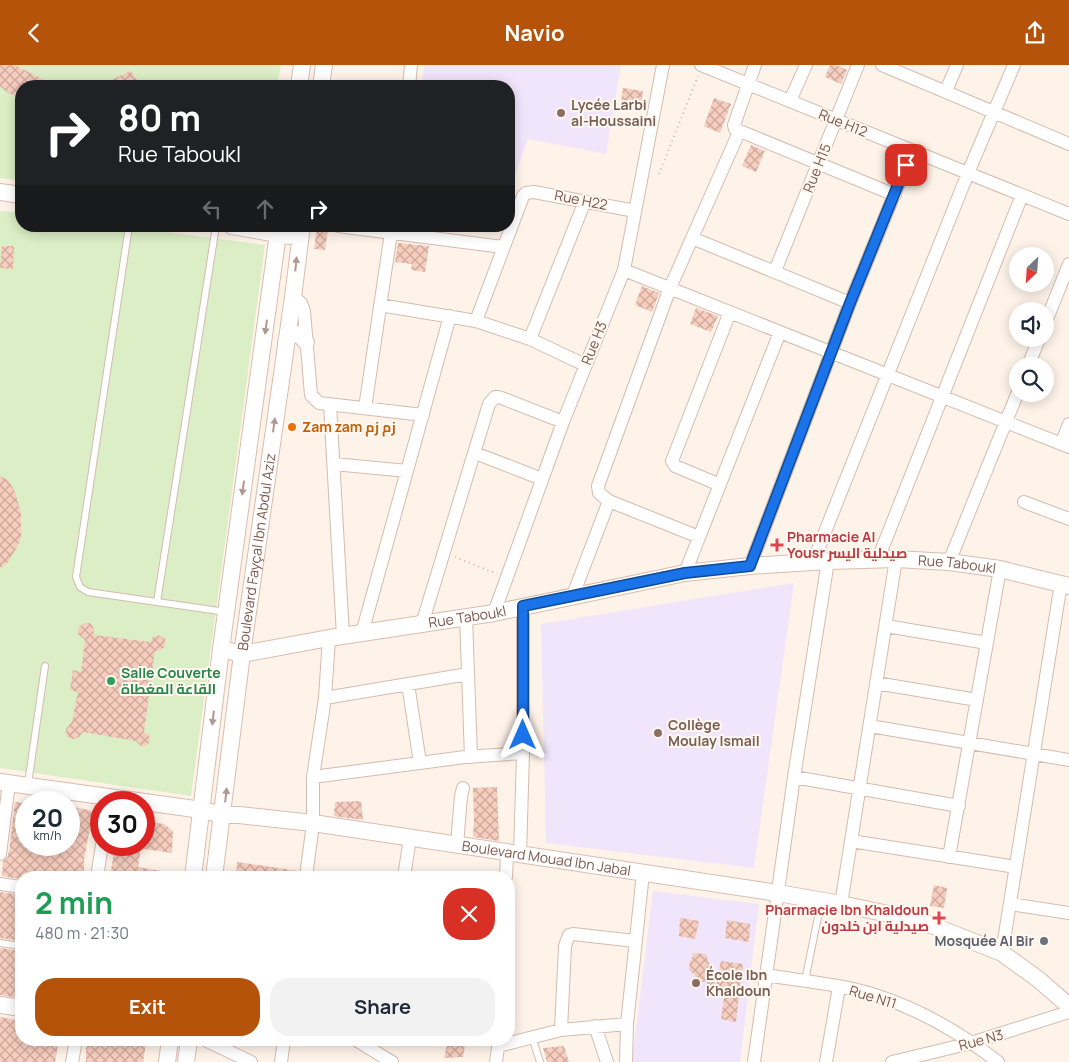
<!DOCTYPE html>
<meta charset="utf-8">
<style>
body{margin:0;font-family:Manrope,Cairo,sans-serif;background:#f2f2f3;color:#1f2937;height:100vh;display:flex;flex-direction:column;font-size:19px;white-space:nowrap}
*{box-sizing:border-box;margin:0}
p{font-size:16px;color:#747a83}
.icon{flex:none;width:28px;height:28px;fill:none;stroke:currentColor;stroke-width:2;stroke-linecap:round;stroke-linejoin:round}
.map{position:relative;flex:1;overflow:hidden}
.side{position:absolute;left:15px;top:806px;width:500px;height:175px;display:flex;flex-direction:column;background:#fff;border-radius:20px;box-shadow:0 2px 12px #0003}
.side>*{flex:none}
.top-card{position:absolute;left:15px;top:15px;width:500px;height:152px;border-radius:20px;box-shadow:0 2px 12px #0003;background:#202124;color:#fff;overflow:hidden}
.needle{width:32px;rotate:205deg}
.buttons{position:absolute;left:1009px;top:182px;display:grid;gap:10px}
.buttons a{display:grid;place-items:center;width:45px;height:45px;border-radius:50%;background:#fff;box-shadow:0 2px 12px #0003;font-size:25px}
.speed{position:absolute;left:15px;top:726px;display:flex;gap:10px;font-size:25px;font-weight:700;text-align:center}
.speed>*{display:grid;place-content:center;width:65px;height:65px;border-radius:50%;background:#fff;box-shadow:0 2px 12px #0003;line-height:1}
.speed small{font-size:12px;font-weight:400}
.speed .limit{border:8px solid #d22;background:#fff;color:#111}
.pin{position:absolute;display:grid;place-items:center;width:42px;height:42px;color:#fff;margin:-21px;border-radius:10px;box-shadow:0 2px 8px #0006}
.me{position:absolute;width:55px;margin:-28px;rotate:0deg;stroke-linejoin:round;filter:drop-shadow(0 0 4px #0008)}
.turn{display:flex;align-items:center;gap:18px;height:105px;padding:0 20px;font-size:22px}
.turn .icon{width:65px;height:65px;stroke-width:2.5}
.turn b{display:block;font-size:35px;line-height:42px}
.lanes{display:flex;align-items:center;height:48px;padding:0 20px;background:#0003;justify-content:center;gap:25px;direction:ltr}
.lanes .off{opacity:.35}
.round{display:grid;place-items:center;flex:none;width:52px;height:52px;border-radius:20px;background:#f2f2f3}
.summary{display:flex;align-items:center;justify-content:space-between;height:85px;padding:0 20px}
h1{font-size:30px;font-weight:700;line-height:38px;color:#1e9e55}
.cta{display:flex;gap:10px;margin-top:auto;padding:10px 20px}
.cta a{flex:1;height:58px;border-radius:20px;background:#b45309;color:#fff;font-size:20px;font-weight:700;line-height:58px;text-align:center}
.cta a+a{background:#f2f2f3;color:#1f2937}
header{display:flex;justify-content:space-between;align-items:center;height:65px;padding:0 20px;background:#b45309;color:#fff;font-size:22px;font-weight:700}
.map>svg:first-child{display:block}
.education{fill:#f0e5fb}
.garden{fill:#dbeec5}
.building{fill:url(#building-cross-hatch)}
.lines{fill:none;stroke-linecap:round;stroke-linejoin:round}
.lane-casing{stroke:#d4bbb0;stroke-width:8}
.street-casing{stroke:#d4bbb0;stroke-width:14}
.secondary-casing{stroke:#dabcaf;stroke-width:18}
.path{stroke:#dcb0a0;stroke-width:2;stroke-dasharray:1 4;stroke-linecap:butt}
.lane{stroke:#fff;stroke-width:6}
.street{stroke:#fff;stroke-width:12}
.secondary{stroke:#fff;stroke-width:16}
.oneway{fill:#b09992}
.route-casing{stroke:#114b97;stroke-width:12}
.route{stroke:#1a73e8;stroke-width:9}
.education-dot{fill:#8d6e63;stroke:#fff8f1;stroke-width:2}
.food-dot{fill:#e8710a;stroke:#fff8f1;stroke-width:2}
.health-dot{fill:#e0444e;stroke:#fff8f1;stroke-width:2}
.leisure-dot{fill:#2e9e5b;stroke:#fff8f1;stroke-width:2}
.worship-dot{fill:#6b7280;stroke:#fff8f1;stroke-width:2}
.labels{text-anchor:middle;stroke-width:4;stroke-linejoin:round;paint-order:stroke}
.education-label{font-size:14px;font-weight:bold;fill:#785e54;stroke:#fff8f1;text-anchor:start}
.street-label{font-size:14px;fill:#7b554a;stroke:#fff8f1}
.food-label{font-size:14px;font-weight:bold;fill:#c56008;stroke:#fff8f1;text-anchor:start}
.health-label{font-size:14px;font-weight:bold;fill:#be3a42;stroke:#fff8f1;text-anchor:start}
.leisure-label{font-size:14px;font-weight:bold;fill:#27864d;stroke:#fff8f1;text-anchor:start}
.worship-label{font-size:14px;font-weight:bold;fill:#5b616d;stroke:#fff8f1;text-anchor:end}
</style>
<header><svg class="icon" aria-label="back" viewBox="0 0 24 24"><path d="M15 5l-7 7 7 7"/></svg>Navio<svg class="icon" aria-label="share" viewBox="0 0 24 24"><path d="M12 15V3M7 8l5-5 5 5M5 13v7h14v-7"/></svg></header>
<div class="map">
<svg width="1069" height="997" viewBox="0 0 1069 997">
<defs>
<pattern id="building-cross-hatch" width="8" height="8" patternUnits="userSpaceOnUse" patternTransform="scale(1.25)"><rect width="8" height="8" fill="#f6cdbe"/><path d="M0 0l8 8M0 8l8-8" fill="none" stroke="#cca99c"/></pattern>
</defs>
<rect width="100%" height="100%" fill="#fef3e9"/>
<path class="education" d="M424,0h197l-15,89 -78,-15 -19,53v-106h-87z
M794,518l-40,285 -208,-25 -5,-219z
M653,826l106,13 -19,158h-108z"/>
<path class="garden" d="M0,0h281l-4,21h-256v95l-21,-3z
M0,146l21,2v13h99l145,19 -74,551 -191,-28z"/>
<path class="building" d="M0,0h14l43,21h-36v13l-14,-7 -7,-6z
M830,0h6l11,5 -6,14 -16,-7z
M131,6l10,15h-43z
M623,23l20,3 -2,15 -20,-4z
M714,33l17,6 -11,29 -16,-7z
M751,80l14,6 -9,21 -14,-6z
M317,163l11,1 -3,21 -11,-1z
M398,178l31,3 -4,26 -14,-2 1,-6 -17,-2z
M2,181h12l-1,23 -13,-1z
M642,221l17,7 -7,19 -17,-7z
M696,243l22,8 -7,16 -21,-8z
M0,411l9,5 6,11 6,21v25l-5,11 -8,13 -8,6z
M84,558h5l4,3 1,9 56,7 3,-5 5,-2 7,4v8l-4,3 -6,1 -11,81 5,3 1,6 -4,5h-5l-5,-5 -53,-9 -4,5 -5,2 -5,-1 -3,-4v-5l6,-7 6,-30 -8,-2 3,-20 8,2 4,-32 -7,-6v-6z
M497,722l2,54 -26,-4 1,-16 -1,-33z
M361,736l2,19 -29,-4 1,-14z
M15,737l11,1v42h43v-39l24,5 -9,49v17h-63v2l-19,-3 1,-15 4,-3 2,-7z
M150,757l14,2 9,7 -1,22 -28,-4v-21l6,1z
M115,780h26l-3,22 35,6v4h-63z
M237,797l62,9 -1,6h-62z
M934,820l13,3 -3,20 -14,-2z
M0,827l21,3v46l-21,-3z
M680,853l19,3 -4,18 -16,-3z
M727,855l23,4 -1,18 -24,-4z
M0,883l21,3v47l-21,-3z
M693,888l13,1 10,31 5,-24 22,3 -7,58 -15,-3 4,-28 -17,-2 -1,-7 -13,-1 1,-6 -6,-5 1,-10 2,-1z
M0,952l21,4v19h38l-4,22h-55z
M86,975h40l20,3 -3,19h-57z
M448,975h18l-3,17 -19,1z
M564,981l5,16h-22l-4,-14z"/>
<g class="lines">
<defs>
<path id="lane" d="M129,161l-53,351 4,10 8,5 138,20
M157,537l59,-376
M28,719l17,-118
M0,878l21,3
M805,916l16,-79
M532,972l8,25"/>
<path id="street" d="M701,0l368,149
M755,0l-21,60 1,4 160,66
M882,0l187,79
M409,21l2,-21
M946,26l11,-26
M790,36l16,-36
M338,161l165,21
M692,173l158,65
M624,205l445,177
M775,206l83,-206
M293,232l8,6 3,8 7,84 8,8 104,12
M380,240l96,16 54,18 55,26
M476,256l47,-125 3,-3 8,-1 101,19
M1045,259l24,-60
M530,274l55,-138
M1028,301l11,-27
M330,339l13,232
M365,343l27,-182
M1061,379l8,-20
M475,388l67,26
M334,399l73,7
M720,420l-45,-19 -3,-5 58,-149
M1024,437l45,17
M699,472l-90,-36 -10,-8 -1,-7 72,-198 69,-156
M878,494l144,-364
M813,497l155,-389 46,-108
M949,497l69,-170
M750,501l100,-263 62,-152
M685,508l95,-241
M573,530l36,-94
M494,548l69,-191 61,-152 39,-205
M466,552l5,140
M422,559l67,-220 6,-7h4l64,25
M886,561l101,17
M362,568l88,-317
M876,618l101,17
M408,619l12,79
M325,633l143,-24
M870,661l199,34
M313,712l152,-20 58,-4
M794,712l165,29
M851,776l165,26
M457,780l4,-49 2,-8
M0,789l9,-71
M520,791l3,-103v-147
M949,792l51,-288
M97,812l5,-32
M306,812l7,-54v-46l12,-79 4,-60
M404,812l6,-39
M506,812l1,-23
M0,819l21,3
M841,839l55,-345
M1010,839l59,9
M1002,888l59,-370
M766,910c36,6 74,9 109,20 44,14 87,39 123,67
M595,961l12,36
M561,965l4,-84 4,-11 4,-1 62,7
M205,975l46,22
M356,975l36,22
M498,981l63,-16 66,-6
M72,997l4,-22
M281,997l3,-22
M496,997l3,-22
M626,997l1,-38 16,-151
M754,997l40,-285 34,-216
M826,997l13,-75
M892,997l79,-19 98,-31"/>
<g id="secondary">
<path d="M299,21l3,-21"/>
<path d="M321,21l3,-21"/>
<path d="M0,127l21,3"/>
<path d="M232,161l57,10"/>
<path d="M286,277l4,-7 9,-1 7,8"/>
<path id="s1" d="M221,584l21,5 87,-16 165,-25 191,-40 65,-7 78,-5 68,-2 53,3 51,7 69,17"/>
<path id="s2" d="M0,717l202,28 21,5h16l74,8 465,70 63,11 52,11 38,10 71,28 36,26 31,27"/>
<path d="M193,812l28,-228 58,-423"/>
<path id="s3" d="M214,812l28,-223 51,-357 9,-71"/>
<path d="M0,940l21,3"/>
<path d="M167,997l3,-22"/>
<path d="M186,997l3,-22"/>
</g>
</defs>
<use href="#lane" class="lane-casing"/>
<use href="#street" class="street-casing"/>
<use href="#secondary" class="secondary-casing"/>
<path class="path" d="M659,109l39,-98
M455,492l42,17"/>
<use href="#lane" class="lane"/>
<use href="#street" class="street"/>
<use href="#secondary" class="secondary"/>
</g>
<defs><path id="oneway-solid" d="M-6-.8H1V-3.2L6.5 0L1 3.2V.8H-6Z" transform="scale(1.25)"/></defs>
<g class="oneway">
<use href="#oneway-solid" transform="translate(296 199) rotate(-84)"/>
<use href="#oneway-solid" transform="translate(266 262) rotate(98)"/>
<use href="#oneway-solid" transform="translate(274 360) rotate(-82)"/>
<use href="#oneway-solid" transform="translate(243 423) rotate(98)"/>
<use href="#oneway-solid" transform="translate(213 653) rotate(97)"/>
<use href="#oneway-solid" transform="translate(226 730) rotate(-83)"/>
</g>
<g class="lines">
<defs>
<path id="route" d="M523,670v-129l162,-33 65,-7 100,-263 56,-138"/>
</defs>
<use href="#route" class="route-casing"/>
<use href="#route" class="route"/>
</g>
<g class="education-dot">
<circle cx="561" cy="48" r="5"/>
<circle cx="658" cy="668" r="5"/>
<circle cx="696" cy="918" r="5"/>
</g>
<circle class="food-dot" cx="292" cy="362" r="5"/>
<g class="health-dot">
<path d="M774.5 472.5h5v5h5v5h-5v5h-5v-5h-5v-5h5z"/>
<path d="M936.5 845.5h5v5h5v5h-5v5h-5v-5h-5v-5h5z"/>
</g>
<circle class="leisure-dot" cx="111" cy="616" r="5"/>
<circle class="worship-dot" cx="1044" cy="876" r="5"/>
<g class="labels">
<g class="education-label">
<text x="571" y="45">Lycée Larbi<tspan x="571" dy="16">al-Houssaini</tspan></text>
<text x="668" y="665">Collège<tspan x="668" dy="16">Moulay Ismail</tspan></text>
<text x="706" y="915">École Ibn<tspan x="706" dy="16">Khaldoun</tspan></text>
</g>
<g class="street-label">
<text transform="translate(843 58) rotate(22)" y="5">Rue H12</text>
<text transform="translate(817 103) rotate(-68)" y="5">Rue H15</text>
<text transform="translate(581 135) rotate(11)" y="5">Rue H22</text>
<text transform="translate(594 278) rotate(-68)" y="5">Rue H3</text>
<text dy="5" stroke="none"><textPath href="#s3" startOffset="328">Boulevard Fayçal Ibn Abdul Aziz</textPath></text>
<text dy="5" stroke="none"><textPath href="#s1" startOffset="745">Rue Taboukl</textPath></text>
<text dy="5" stroke="none"><textPath href="#s1" startOffset="250">Rue Taboukl</textPath></text>
<text dy="5" stroke="none"><textPath href="#s2" startOffset="552">Boulevard Mouad Ibn Jabal</textPath></text>
<text transform="translate(873 932) rotate(17)" y="5">Rue N11</text>
<text transform="translate(981 975) rotate(-15)" y="5">Rue N3</text>
</g>
<g class="food-label">
<text x="302" y="367">Zam zam زم زم</text>
</g>
<g class="health-label">
<text x="787" y="477">Pharmacie Al<tspan x="787" dy="16">Yousr صيدلية اليسر</tspan></text>
<text x="929" y="850" text-anchor="end">Pharmacie Ibn Khaldoun<tspan x="929" dy="16">صيدلية ابن خلدون</tspan></text>
</g>
<g class="leisure-label">
<text x="121" y="613">Salle Couverte<tspan x="121" dy="16">القاعة المغطاة</tspan></text>
</g>
<g class="worship-label">
<text x="1034" y="881">Mosquée Al Bir</text>
</g>
</g>
</svg>
<div class="buttons">
<a><svg class="needle" viewBox="-14 -14 28 28"><path d="M0-13l5 13h-10z" fill="#e53935"/><path d="M0 13l5-13h-10z" fill="#747a83"/></svg></a>
<a><svg class="icon" aria-label="sound" viewBox="0 0 24 24"><path d="M4 9h4l5-4v14l-5-4H4zM17 9q2 3 0 6"/></svg></a>
<a><svg class="icon" aria-label="search" viewBox="0 0 24 24"><circle cx="10" cy="10" r="6"/><path d="M15 15l6 6"/></svg></a>
</div>
<div class="speed"><div>20<small>km/h</small></div><div class="limit">30</div></div>
<div class="pin" style="left:906px;top:100px;background:#d93025"><svg class="icon" aria-label="arrive" viewBox="0 0 24 24"><path d="M6 21V4h12l-3 4 3 4H6"/></svg></div>
<svg class="me" style="left:523px;top:670px" viewBox="-20 -20 40 40"><path d="M0-17L14 15 0 8-14 15z" fill="#1a73e8" stroke="#fff" stroke-width="4"/></svg>
<div class="top-card">
<div class="turn"><svg class="icon" aria-label="right" viewBox="0 0 24 24"><path d="M7 20v-9h11M14 6l5 5-5 5"/></svg><div><b>80 m</b>Rue Taboukl</div></div>
<div class="lanes"><svg class="icon off" aria-label="left" viewBox="0 0 24 24"><path d="M17 20v-9H6M10 6l-5 5 5 5"/></svg><svg class="icon off" aria-label="ahead" viewBox="0 0 24 24"><path d="M12 20V5M6 11l6-6 6 6"/></svg><svg class="icon" aria-label="right" viewBox="0 0 24 24"><path d="M7 20v-9h11M14 6l5 5-5 5"/></svg></div>
</div>
<section class="side">
<div class="summary"><div><h1>2 min</h1><p>480 m · 21:30</p></div><a class="round" style="background:#d93025;color:#fff"><svg class="icon" aria-label="close" viewBox="0 0 24 24"><path d="M6 6l12 12M18 6L6 18"/></svg></a></div>
<div class="cta"><a>Exit</a><a>Share</a></div>
</section>
</div>
